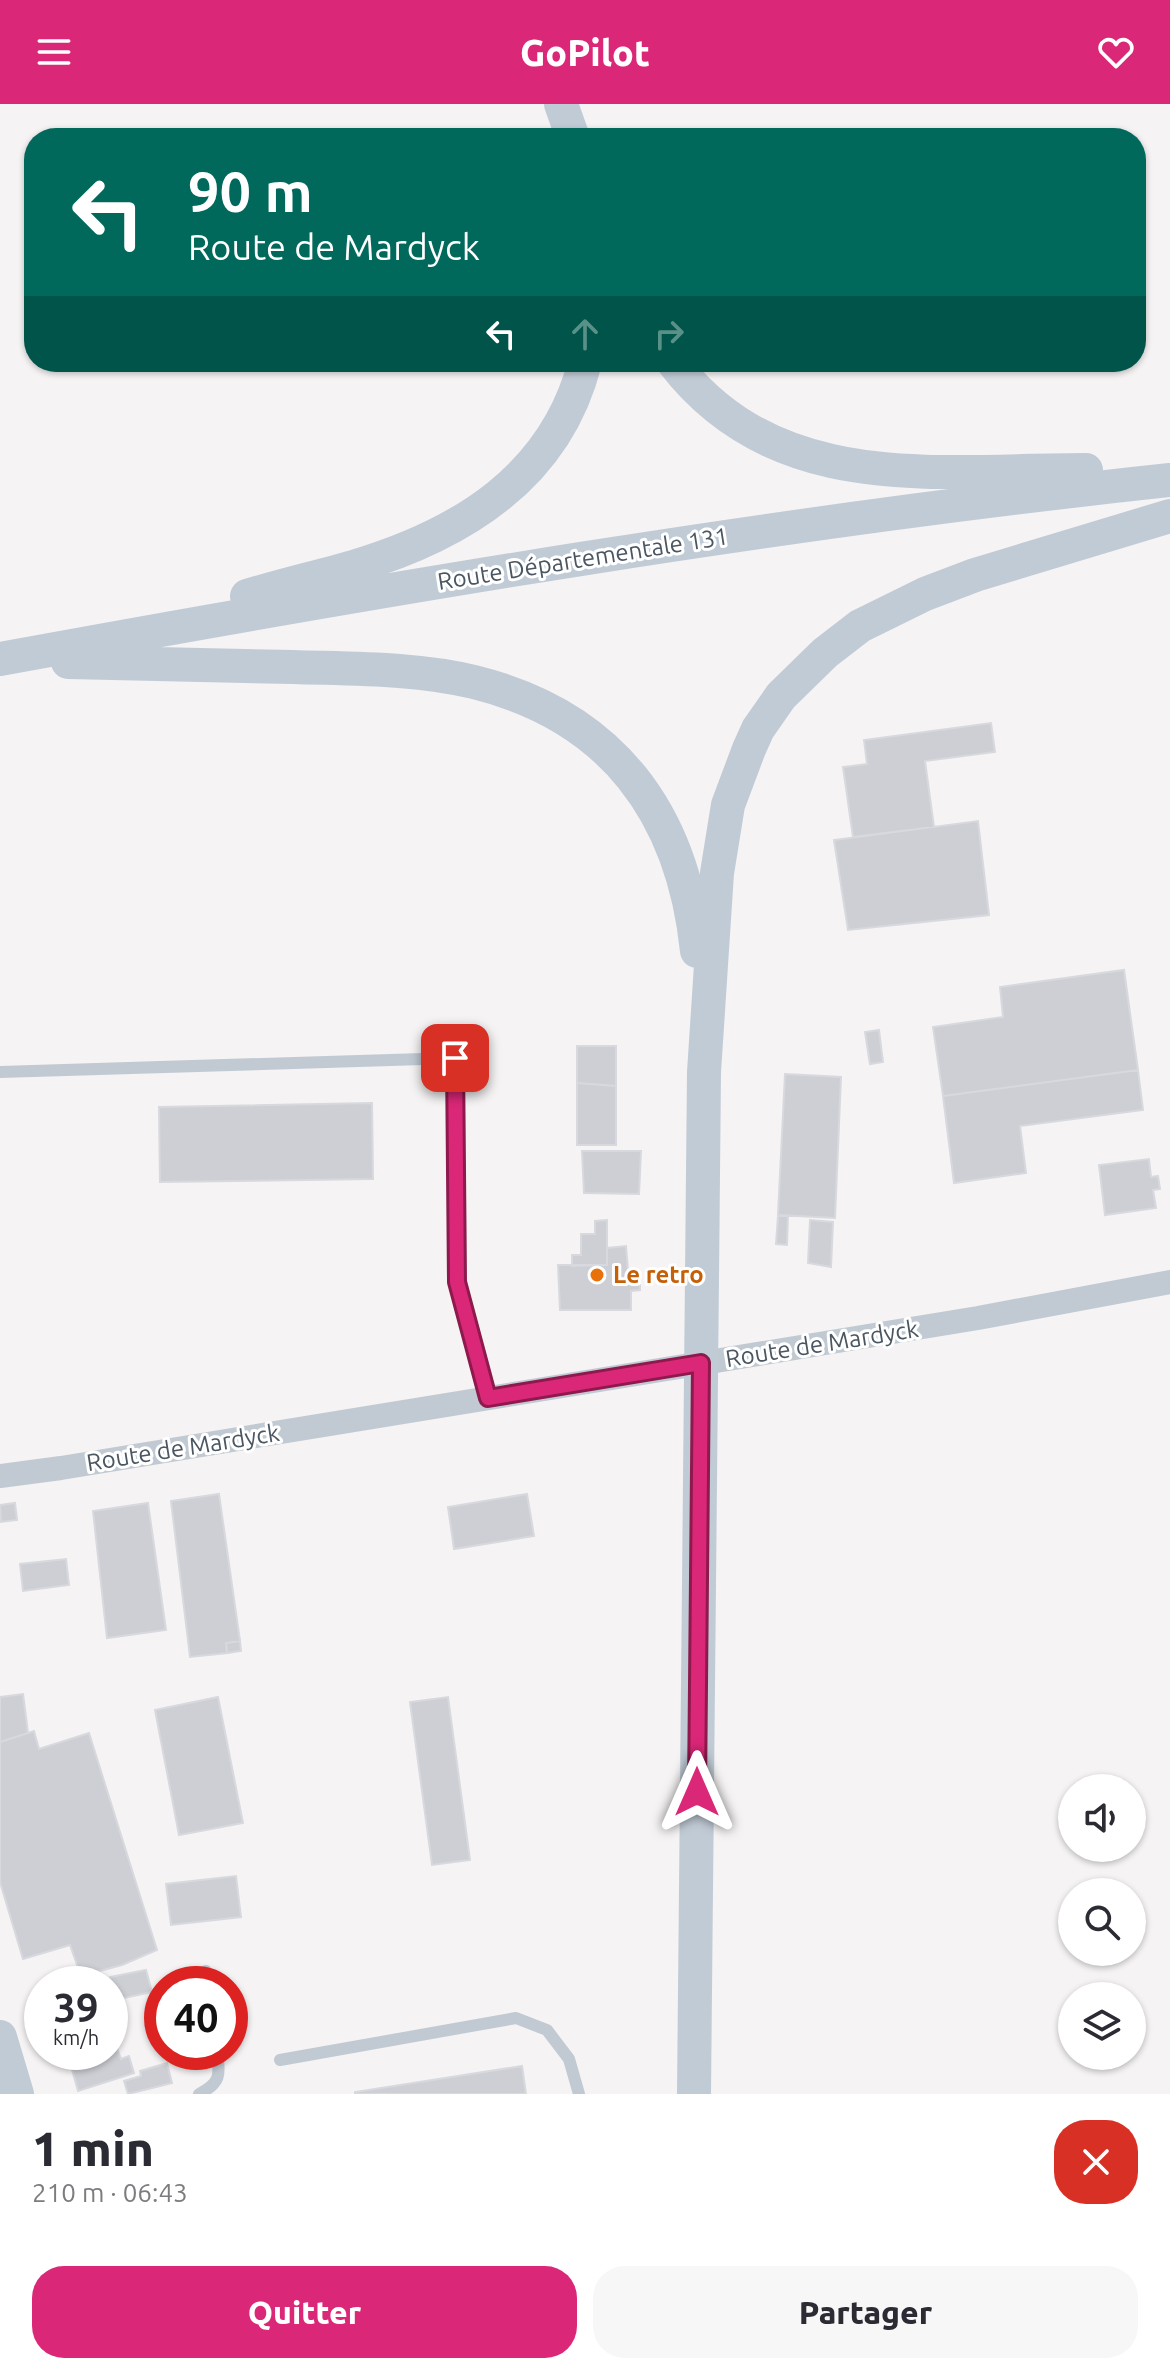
<!DOCTYPE html>
<html lang="fr">
<meta charset="utf-8">
<style>
body{margin:0;font-family:Ubuntu,sans-serif;background:#f7f7f7;color:#2b2b33;height:100vh;display:flex;flex-direction:column;font-size:30px;white-space:nowrap}
*{box-sizing:border-box;margin:0}
p{font-size:26px;color:#7c7c81}
.icon{flex:none;width:44px;height:44px;fill:none;stroke:currentColor;stroke-width:2;stroke-linecap:round;stroke-linejoin:round}
.map{position:relative;height:1990px;overflow:hidden}
.drawer{display:flex;flex-direction:column;background:#fff;flex:1}
.drawer>*{flex:none}
.banner{position:absolute;left:24px;top:24px;width:1122px;height:244px;border-radius:32px;box-shadow:0 2px 6px #0004;background:#00695c;color:#fff;overflow:hidden}
.buttons{position:absolute;left:1058px;top:1670px;display:grid;gap:16px}
.buttons a{display:grid;place-items:center;width:88px;height:88px;border-radius:50%;background:#fff;box-shadow:0 2px 6px #0004;font-size:40px}
.speed{position:absolute;left:24px;top:1862px;display:flex;gap:16px;font-size:40px;font-weight:700;text-align:center}
.speed>*{display:grid;place-content:center;width:104px;height:104px;border-radius:50%;background:#fff;box-shadow:0 2px 6px #0004;line-height:1}
.speed small{font-size:20px;font-weight:400}
.speed .limit{border:12px solid #d22;background:#fff;color:#111}
.pin{position:absolute;display:grid;place-items:center;width:68px;height:68px;color:#fff;margin:-34px;border-radius:16px;box-shadow:0 4px 12px #0006}
.me{position:absolute;width:88px;margin:-44px;rotate:0deg;stroke-linejoin:round;filter:drop-shadow(0 0 6px #0008)}
.turn{display:flex;align-items:center;gap:28px;height:168px;padding:0 32px;font-size:36px}
.turn .icon{width:104px;height:104px;stroke-width:2.5}
.turn b{display:block;font-size:56px;line-height:68px}
.lanes{display:flex;align-items:center;height:76px;padding:0 32px;background:#0003;justify-content:center;gap:40px;direction:ltr}
.lanes .off{opacity:.35}
.round{display:grid;place-items:center;flex:none;width:84px;height:84px;border-radius:32px;background:#f7f7f7}
.overview{display:flex;align-items:center;justify-content:space-between;height:136px;padding:0 32px}
h1{font-size:48px;font-weight:800;line-height:60px}
.primary-button{display:flex;gap:16px;margin-top:auto;padding:16px 32px}
.primary-button a{flex:1;height:92px;border-radius:32px;background:#db2777;color:#fff;font-size:32px;font-weight:800;line-height:92px;text-align:center}
.primary-button a+a{background:#f7f7f7;color:#2b2b33}
header{display:flex;justify-content:space-between;align-items:center;height:104px;padding:0 32px;background:#db2777;color:#fff;font-size:36px;font-weight:800}
.map>svg:first-child{display:block}
.building{fill:#cdcfd5;stroke:#d7d9de;stroke-width:2}
.lines{fill:none;stroke-linecap:round;stroke-linejoin:round}
.lane{stroke:#c1cad2;stroke-width:12}
.street{stroke:#c1cad2;stroke-width:24}
.secondary{stroke:#c1cbd6;stroke-width:34}
.route-casing{stroke:#8e194d;stroke-width:20}
.route{stroke:#db2777;stroke-width:14}
.food-dot{fill:#e8710a;stroke:#fff;stroke-width:3}
.labels{text-anchor:middle;stroke-width:6;stroke-linejoin:round;paint-order:stroke}
.street-label{font-size:24px;fill:#4a5661;stroke:#fff}
.food-label{font-size:24px;font-weight:bold;fill:#c56008;stroke:#fff;text-anchor:start}
</style>
<header><svg class="icon" aria-label="menu" viewBox="0 0 24 24"><path d="M4 6h16M4 12h16M4 18h16"/></svg>GoPilot<svg class="icon" aria-label="heart" viewBox="0 0 24 24"><path d="M12 20l-8-8c-3-5 5-10 8-4 3-6 11-1 8 4z"/></svg></header>
<div class="map">
<svg width="1170" height="1990" viewBox="0 0 1170 1990">
<rect width="100%" height="100%" fill="#f5f3f3"/>
<path class="building" d="M991,619l4,29 -70,9 9,66 -81,10 -10,-70 24,-3 -3,-24z
M978,717l11,94 -141,15 -14,-90z
M1124,866l14,100 -195,26 -10,-69 70,-10 -3,-30z
M879,926l4,32 -13,2 -5,-32z
M577,942h39v40l-39,-3z
M1138,966l5,40 -123,16 6,47 -72,10 -11,-87z
M785,970l56,3 -6,141 -57,-3z
M577,979l39,3v59h-39z
M372,999l1,76 -213,3 -1,-75z
M582,1047h59l-2,43 -55,-1z
M1149,1055l2,18 7,-1 2,13 -7,1 3,18 -51,7 -6,-50z
M778,1112h10l-1,29 -11,-1z
M607,1116v45l-35,1v-11h9v-21h14v-13z
M810,1116l23,2 -2,45 -23,-4z
M626,1142l2,24 8,-1 -1,11h5v10l-9,1v19h-71l-2,-45h49v-17z
M219,1390l21,147 -14,2 1,10 -37,4 -19,-156z
M527,1390l7,42 -80,13 -6,-42z
M15,1399l2,17 -16,2 -1,-17z
M148,1399l18,127 -59,8 -14,-127z
M66,1455l3,26 -46,6 -3,-27z
M240,1537l1,10 -14,2 -1,-10z
M23,1590l5,39 -28,9v-45z
M218,1593l25,126 -64,12 -24,-125z
M448,1593l22,163 -38,5 -22,-163z
M34,1627l5,18 50,-16 68,217 -35,15 -41,11 -11,-31 -47,14 -23,-77v-140z
M236,1772l5,41 -70,8 -5,-41z
M146,1866l6,22 -38,8 -4,-23z
M110,1939l1,4 5,-2 5,14 8,-3 5,17 -56,18 -11,-39h43z
M167,1959l5,20 -44,11 -4,-13 17,-5 -1,-5z
M522,1962l4,28h-171v-2z"/>
<g class="lines">
<path class="lane" d="M0,968l455,-14 2,224 31,116
M206,1867l2,13
M280,1956l236,-42 31,12 22,29 10,35
M199,1990c22,-11 21,-19 18,-42"/>
<path class="street" d="M0,1372l61,-8 917,-150 192,-36"/>
<path class="secondary" d="M561,0l12,34
M673,258c103,135 264,108 413,108
M247,492c35,-11 71,-19 106,-29 108,-32 203,-90 232,-205
M0,555c388,-71 777,-137 1170,-179
M68,558c75,1 150,3 225,5 60,2 122,1 181,15 138,34 209,131 223,269
M0,1933l17,57
M694,1990l10,-1022 13,-199 11,-68 21,-56 9,-20 23,-33 44,-43 35,-27 65,-32 50,-19 195,-59"/>
</g>
<g class="lines">
<defs>
<path id="route" d="M455,954l2,224 31,116 213,-35 -4,429"/>
</defs>
<use href="#route" class="route-casing"/>
<use href="#route" class="route"/>
</g>
<circle class="food-dot" cx="597" cy="1171" r="8"/>
<g class="labels">
<g class="street-label">
<text transform="translate(583 455) rotate(-9)" y="8">Route Départementale 131</text>
<text transform="translate(822 1240) rotate(-9)" y="8">Route de Mardyck</text>
<text transform="translate(183 1344) rotate(-9)" y="8">Route de Mardyck</text>
</g>
<g class="food-label">
<text x="613" y="1179">Le retro</text>
</g>
</g>
</svg>
<div class="buttons">
<a><svg class="icon" aria-label="sound" viewBox="0 0 24 24"><path d="M4 9h4l5-4v14l-5-4H4zM17 9q2 3 0 6"/></svg></a>
<a><svg class="icon" aria-label="search" viewBox="0 0 24 24"><circle cx="10" cy="10" r="6"/><path d="M15 15l6 6"/></svg></a>
<a><svg class="icon" aria-label="layers" viewBox="0 0 24 24"><path d="M12 4l9 5-9 5-9-5zM3 14l9 5 9-5"/></svg></a>
</div>
<div class="speed"><div>39<small>km/h</small></div><div class="limit">40</div></div>
<div class="pin" style="left:455px;top:954px;background:#d93025"><svg class="icon" aria-label="arrive" viewBox="0 0 24 24"><path d="M6 21V4h12l-3 4 3 4H6"/></svg></div>
<svg class="me" style="left:697px;top:1688px" viewBox="-20 -20 40 40"><path d="M0-17L14 15 0 8-14 15z" fill="#db2777" stroke="#fff" stroke-width="4"/></svg>
<div class="banner">
<div class="turn"><svg class="icon" aria-label="left" viewBox="0 0 24 24"><path d="M17 20v-9H6M10 6l-5 5 5 5"/></svg><div><b>90 m</b>Route de Mardyck</div></div>
<div class="lanes"><svg class="icon" aria-label="left" viewBox="0 0 24 24"><path d="M17 20v-9H6M10 6l-5 5 5 5"/></svg><svg class="icon off" aria-label="ahead" viewBox="0 0 24 24"><path d="M12 20V5M6 11l6-6 6 6"/></svg><svg class="icon off" aria-label="right" viewBox="0 0 24 24"><path d="M7 20v-9h11M14 6l5 5-5 5"/></svg></div>
</div>
</div>
<section class="drawer">
<div class="overview"><div><h1>1 min</h1><p>210 m · 06:43</p></div><a class="round" style="background:#d93025;color:#fff"><svg class="icon" aria-label="close" viewBox="0 0 24 24"><path d="M6 6l12 12M18 6L6 18"/></svg></a></div>
<div class="primary-button"><a>Quitter</a><a>Partager</a></div>
</section>
